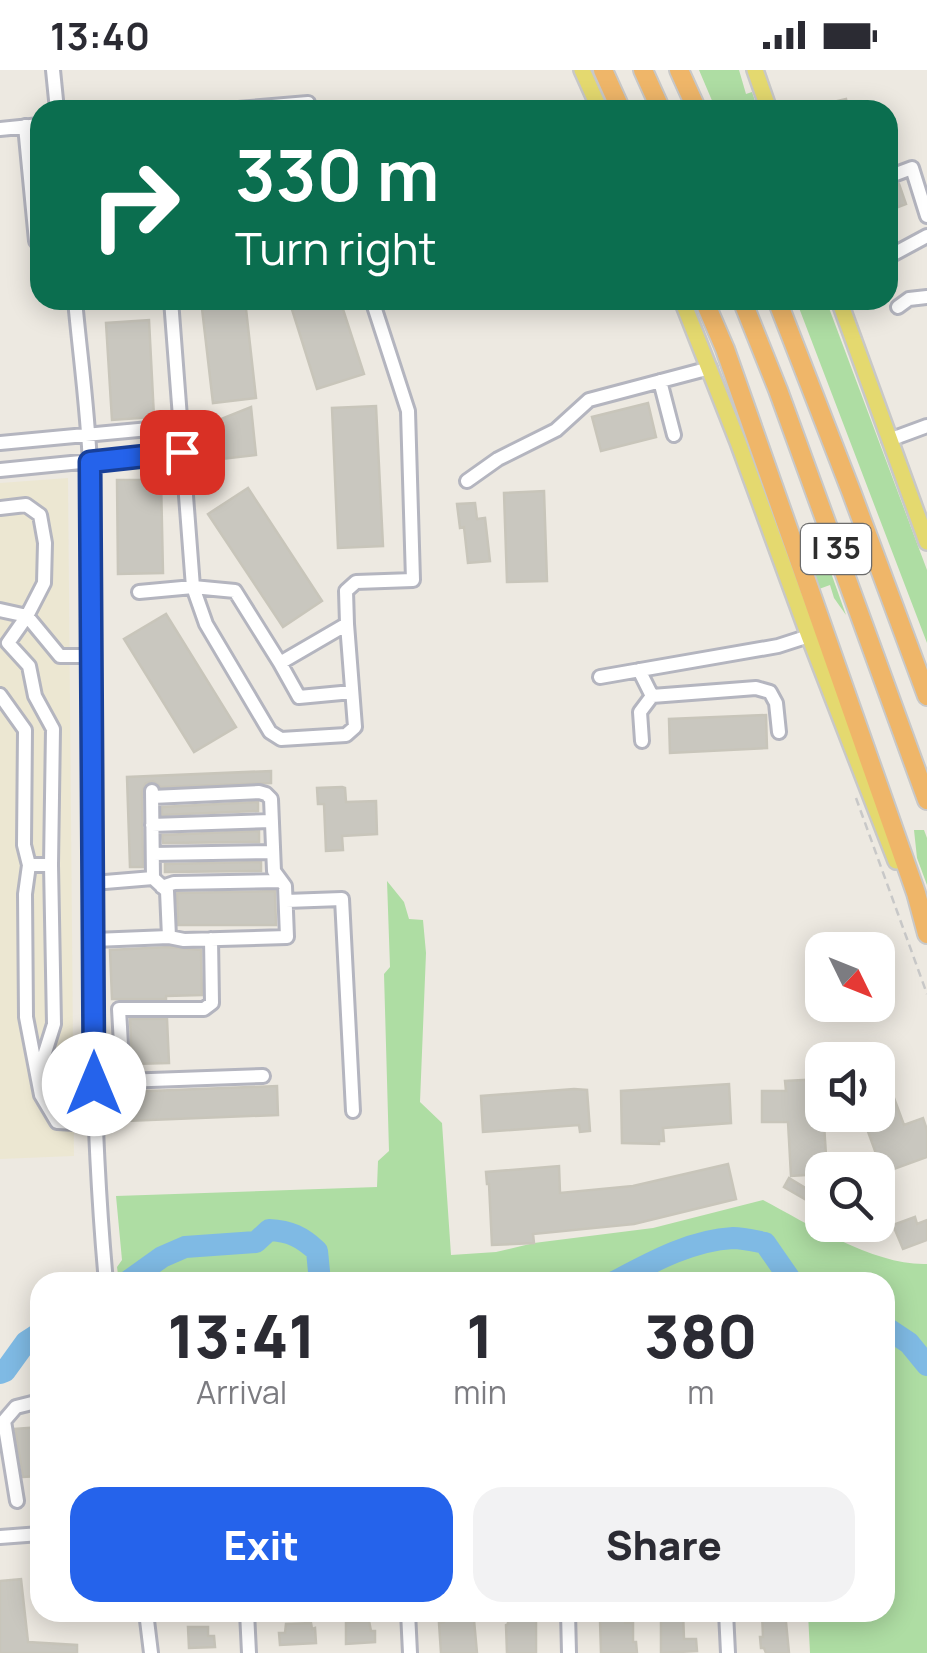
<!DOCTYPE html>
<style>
body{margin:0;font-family:Manrope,sans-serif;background:#f2f2f3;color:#2b2b33;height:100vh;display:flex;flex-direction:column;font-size:38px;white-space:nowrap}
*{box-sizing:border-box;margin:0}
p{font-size:32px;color:#7c7c81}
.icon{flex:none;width:55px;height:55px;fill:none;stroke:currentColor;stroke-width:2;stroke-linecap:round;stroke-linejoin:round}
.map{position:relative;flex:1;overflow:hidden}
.details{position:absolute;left:30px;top:1202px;width:865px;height:350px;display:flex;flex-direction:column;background:#fff;border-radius:30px;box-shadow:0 5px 25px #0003}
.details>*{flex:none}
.top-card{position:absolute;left:30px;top:30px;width:868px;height:210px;border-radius:30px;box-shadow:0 5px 25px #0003;background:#0b6e4f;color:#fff;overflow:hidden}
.needle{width:65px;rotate:133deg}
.controls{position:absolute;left:805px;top:862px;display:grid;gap:20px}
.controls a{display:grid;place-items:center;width:90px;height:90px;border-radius:20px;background:#fff;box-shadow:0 5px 25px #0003;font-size:50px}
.pin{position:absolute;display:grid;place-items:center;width:85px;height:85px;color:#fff;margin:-42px;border-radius:20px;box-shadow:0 5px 15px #0006}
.me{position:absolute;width:110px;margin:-55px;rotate:0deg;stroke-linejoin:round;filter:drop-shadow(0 0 8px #0008)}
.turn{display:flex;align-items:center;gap:35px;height:210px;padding:0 40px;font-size:45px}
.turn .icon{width:130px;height:130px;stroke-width:2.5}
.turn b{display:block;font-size:70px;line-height:85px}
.eta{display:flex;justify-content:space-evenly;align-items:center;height:170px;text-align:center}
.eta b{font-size:60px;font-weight:800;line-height:70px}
.primary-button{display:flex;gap:20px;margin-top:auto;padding:20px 40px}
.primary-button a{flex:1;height:115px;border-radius:30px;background:#2563eb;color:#fff;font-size:40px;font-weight:800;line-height:115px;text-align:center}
.primary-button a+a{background:#f2f2f3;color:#2b2b33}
.status{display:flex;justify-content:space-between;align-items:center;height:70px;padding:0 50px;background:#fff;direction:ltr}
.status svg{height:28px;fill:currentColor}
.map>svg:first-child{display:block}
.education{fill:#ece7d2}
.green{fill:#aedda3}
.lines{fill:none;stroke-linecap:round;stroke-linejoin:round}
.river{stroke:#7fbae4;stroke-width:22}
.building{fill:#c9c7bf;stroke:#c8c5ba;stroke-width:2.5}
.minor-casing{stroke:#b4b5bf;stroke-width:18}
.major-casing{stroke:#c8c8c8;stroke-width:20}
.highway-casing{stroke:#c8c8c8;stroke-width:22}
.path{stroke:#c8c8c8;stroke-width:2.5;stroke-dasharray:8 5;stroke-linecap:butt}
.minor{stroke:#fff;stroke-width:12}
.major{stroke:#e4d96f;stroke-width:15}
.highway{stroke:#efb669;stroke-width:18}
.route-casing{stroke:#184099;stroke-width:25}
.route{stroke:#2563eb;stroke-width:18}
.labels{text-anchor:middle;stroke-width:10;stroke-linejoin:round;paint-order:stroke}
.shield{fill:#fff;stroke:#6c6c6c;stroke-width:2.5}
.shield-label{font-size:30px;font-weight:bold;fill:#2d2d2d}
</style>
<div class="status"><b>13:40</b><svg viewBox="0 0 49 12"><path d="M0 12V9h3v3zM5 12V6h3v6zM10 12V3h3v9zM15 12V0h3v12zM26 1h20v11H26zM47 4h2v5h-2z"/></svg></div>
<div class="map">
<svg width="927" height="1583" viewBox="0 0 927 1583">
<rect width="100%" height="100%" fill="#ede9e1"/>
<path class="education" d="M68,408l6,678 -74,3v-676z"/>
<path class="green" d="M699,0h40l7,24 6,-2 6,18h-42z
M796,230h30l101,270v73z
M824,491l6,9 16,45 -12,-17 -4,-13 -11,4 -7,-24z
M914,760h10l3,8v47l-10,-27z
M387,811l17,21 5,17 14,1 3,33 -6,149 22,21 9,132 45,-3 38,-9 119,-15 110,-28c45,24 113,66 164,64v389h-117l-2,-40 77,-1v-330h-766l-2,-15 5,-7 -6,-64 261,-9 1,-26 11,-10 -5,-177 6,-7z"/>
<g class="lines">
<path class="river" d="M127,1212l35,-25 23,-10 71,-5 13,-12c21,1 33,7 48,21l3,31
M614,1212c36,-19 77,-42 119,-44 10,0 22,3 32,5l27,39
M885,1257l24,16 18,22
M0,1303l5,-2 21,-29 14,-9"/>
</g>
<path class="building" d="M846,29l2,11h-31l-1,-4z
M899,114l7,20 -18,7v-24z
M201,230h44l11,98 -43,5z
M289,230h51l24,74 -47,15z
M149,250l5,97 -42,3 -6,-97z
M648,333l8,34 -55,14 -9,-34z
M376,336l7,140 -45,2 -6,-140z
M251,337l5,48 -36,4 -4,-38z
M117,410h44l2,93 -45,1z
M248,418l74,113 -39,26 -75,-113z
M544,421l3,90 -40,1 -3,-89z
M475,433l2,16 8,-1 5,43 -22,2 -4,-36 -4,1 -3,-24z
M166,544l70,113 -42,25 -70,-113z
M766,645l1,33 -97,5 -1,-34z
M271,701v12l-110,4 -8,-6 -7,2 -4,8 1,76h-13l-3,-90z
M342,717l3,1 1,14 30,-1 1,33 -35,2 1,14 -17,1 -2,-47h-6l-1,-16z
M258,732v9l-96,4v-8z
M259,761v11l-96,1 -1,-8z
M261,792v9l-96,1v-8z
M275,821l1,34h-98l-1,-32z
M169,877l32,3 1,45 -36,1v3h-54l-2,-49z
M130,949h37l2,44 -37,1z
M878,985l26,70 19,-7 4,12v27l-44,16 -21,-58h16z
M821,1009l6,91h-5v4l-31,2 -3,-54h-26v-31h24l-1,-10z
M729,1014l2,39 -68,5 1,13h-5v3l-37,-1 -1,-52z
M277,1016l1,29 -152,6 -1,-29z
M574,1019l13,1 3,41 -10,1 -1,-7 -96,7 -2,-36z
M728,1094l8,35 -102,25 -101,10 1,9 -42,2 -3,-61h-2l-1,-12 73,-6 1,27 73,-7z
M789,1108l33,20v11l-38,-22z
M915,1147l2,7 10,-4v20l-24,9 -10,-24z
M40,1357v49l-17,1 -8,-48z
M21,1509l7,63 49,3v8h-77v-72z
M536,1542v41h-29l-1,-28 2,-1v-11z
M602,1542h23v11h8v19h3l1,11h-36l-1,-33h3z
M661,1542h22l1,27h12l1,12 -36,2z
M762,1542h23l4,41h-23l-2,-5h-3l-1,-11h3z
M466,1546v4h8l3,33h-36l-2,-30 5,-1 -1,-5z
M369,1551l2,10h4v11l-29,2v-22z
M311,1553l1,6 3,-1 1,15 -36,2 -1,-12h6l1,-9z
M188,1557h20v9h6l1,11 -26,1z"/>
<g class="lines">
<defs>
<path id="minor" d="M53,0l4,40
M226,40l82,-7 2,7
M25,56l11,115h4
M0,59l40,-4
M888,107l24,-9 15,48
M888,187l39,-21
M75,230c5,55 13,111 15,166 9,272 -9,546 16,816
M171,230l22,287 42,4 45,72 67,-39 -1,-33 10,-9 57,-2 -5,-169 -36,-111
M898,237l11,-8 18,-2
M660,311l14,54
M889,370l38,-14
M0,373l181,-17
M0,400l182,-18
M467,411l31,-22 58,-29 33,-30 121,-32
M0,438l26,-3 14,10 5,28 -1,40 -17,33 -27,-6
M139,522l54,-5 13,37 64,108 11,7 65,-4 9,-8 -8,-103
M92,586h-32l-33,-40 -19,27 21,23 6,30 18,33 -2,136h-22l-4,29 1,123 15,78 16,27 38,2
M280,593l19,34 53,-5
M639,600l13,26 104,-8 14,4 6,11 3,29
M600,607l178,-31 31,-10
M0,625l25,35 -1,115 5,20
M642,671l-2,-29 12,-16
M152,727l107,-5 7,2 5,5 3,72 11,15 2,51 -103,3 -15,-3
M152,755l120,-4
M153,784l120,-2
M93,813l60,-5 -1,-87
M162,817l12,-4 107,-2
M286,831l56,-2 11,212
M211,869l1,64 -8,6h-85l4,72 140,-5
M94,870l75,-3 -2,-46 -14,-13
M38,1005l16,-51 -3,-159
M39,1429l1,2
M17,1431l-13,-80 12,-14 24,-6
M0,1467l40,-3
M146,1542l5,41
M247,1542l2,41
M408,1542l2,41
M568,1542l1,41
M726,1542l2,41"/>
<path id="major" d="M582,0l18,40
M755,0l14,40
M682,230l56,142 71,194 87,225
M839,230l88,242"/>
<path id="highway" d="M603,0l18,40
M643,0l18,40
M679,0l18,40
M704,230l21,49 191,544 11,41
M742,230l36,90 149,410
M777,230l74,191 76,205"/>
</defs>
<use href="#minor" class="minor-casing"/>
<use href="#major" class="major-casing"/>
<use href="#highway" class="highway-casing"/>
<path class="path" d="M856,728l71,196"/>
<use href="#minor" class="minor"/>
<use href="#major" class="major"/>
<use href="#highway" class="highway"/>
</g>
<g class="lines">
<defs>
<path id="route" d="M94,1014l-4,-622 92,-10"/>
</defs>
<use href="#route" class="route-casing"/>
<use href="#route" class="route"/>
</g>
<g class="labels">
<rect class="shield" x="801" y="454" width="70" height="50" rx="8"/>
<g class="shield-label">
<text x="836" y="489">I 35</text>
</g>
</g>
</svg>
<div class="controls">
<a><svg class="needle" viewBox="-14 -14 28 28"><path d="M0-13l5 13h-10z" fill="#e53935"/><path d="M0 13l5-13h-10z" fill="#7c7c81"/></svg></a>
<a><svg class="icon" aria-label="sound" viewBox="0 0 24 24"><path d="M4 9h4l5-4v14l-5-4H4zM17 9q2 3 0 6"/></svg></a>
<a><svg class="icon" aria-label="search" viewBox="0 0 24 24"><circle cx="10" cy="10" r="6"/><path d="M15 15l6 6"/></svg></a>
</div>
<div class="pin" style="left:182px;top:382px;background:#d93025"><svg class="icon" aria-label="arrive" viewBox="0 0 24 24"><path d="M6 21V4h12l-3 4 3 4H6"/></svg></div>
<svg class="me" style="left:94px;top:1014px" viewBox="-20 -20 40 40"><circle r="19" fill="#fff"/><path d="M0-13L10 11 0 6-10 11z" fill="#2563eb"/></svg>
<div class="top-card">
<div class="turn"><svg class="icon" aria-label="right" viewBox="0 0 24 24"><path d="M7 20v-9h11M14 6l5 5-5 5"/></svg><div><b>330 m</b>Turn right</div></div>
</div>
<section class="details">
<div class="eta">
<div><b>13:41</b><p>Arrival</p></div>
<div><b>1</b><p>min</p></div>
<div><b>380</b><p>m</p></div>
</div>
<div class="primary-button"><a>Exit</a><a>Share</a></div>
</section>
</div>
